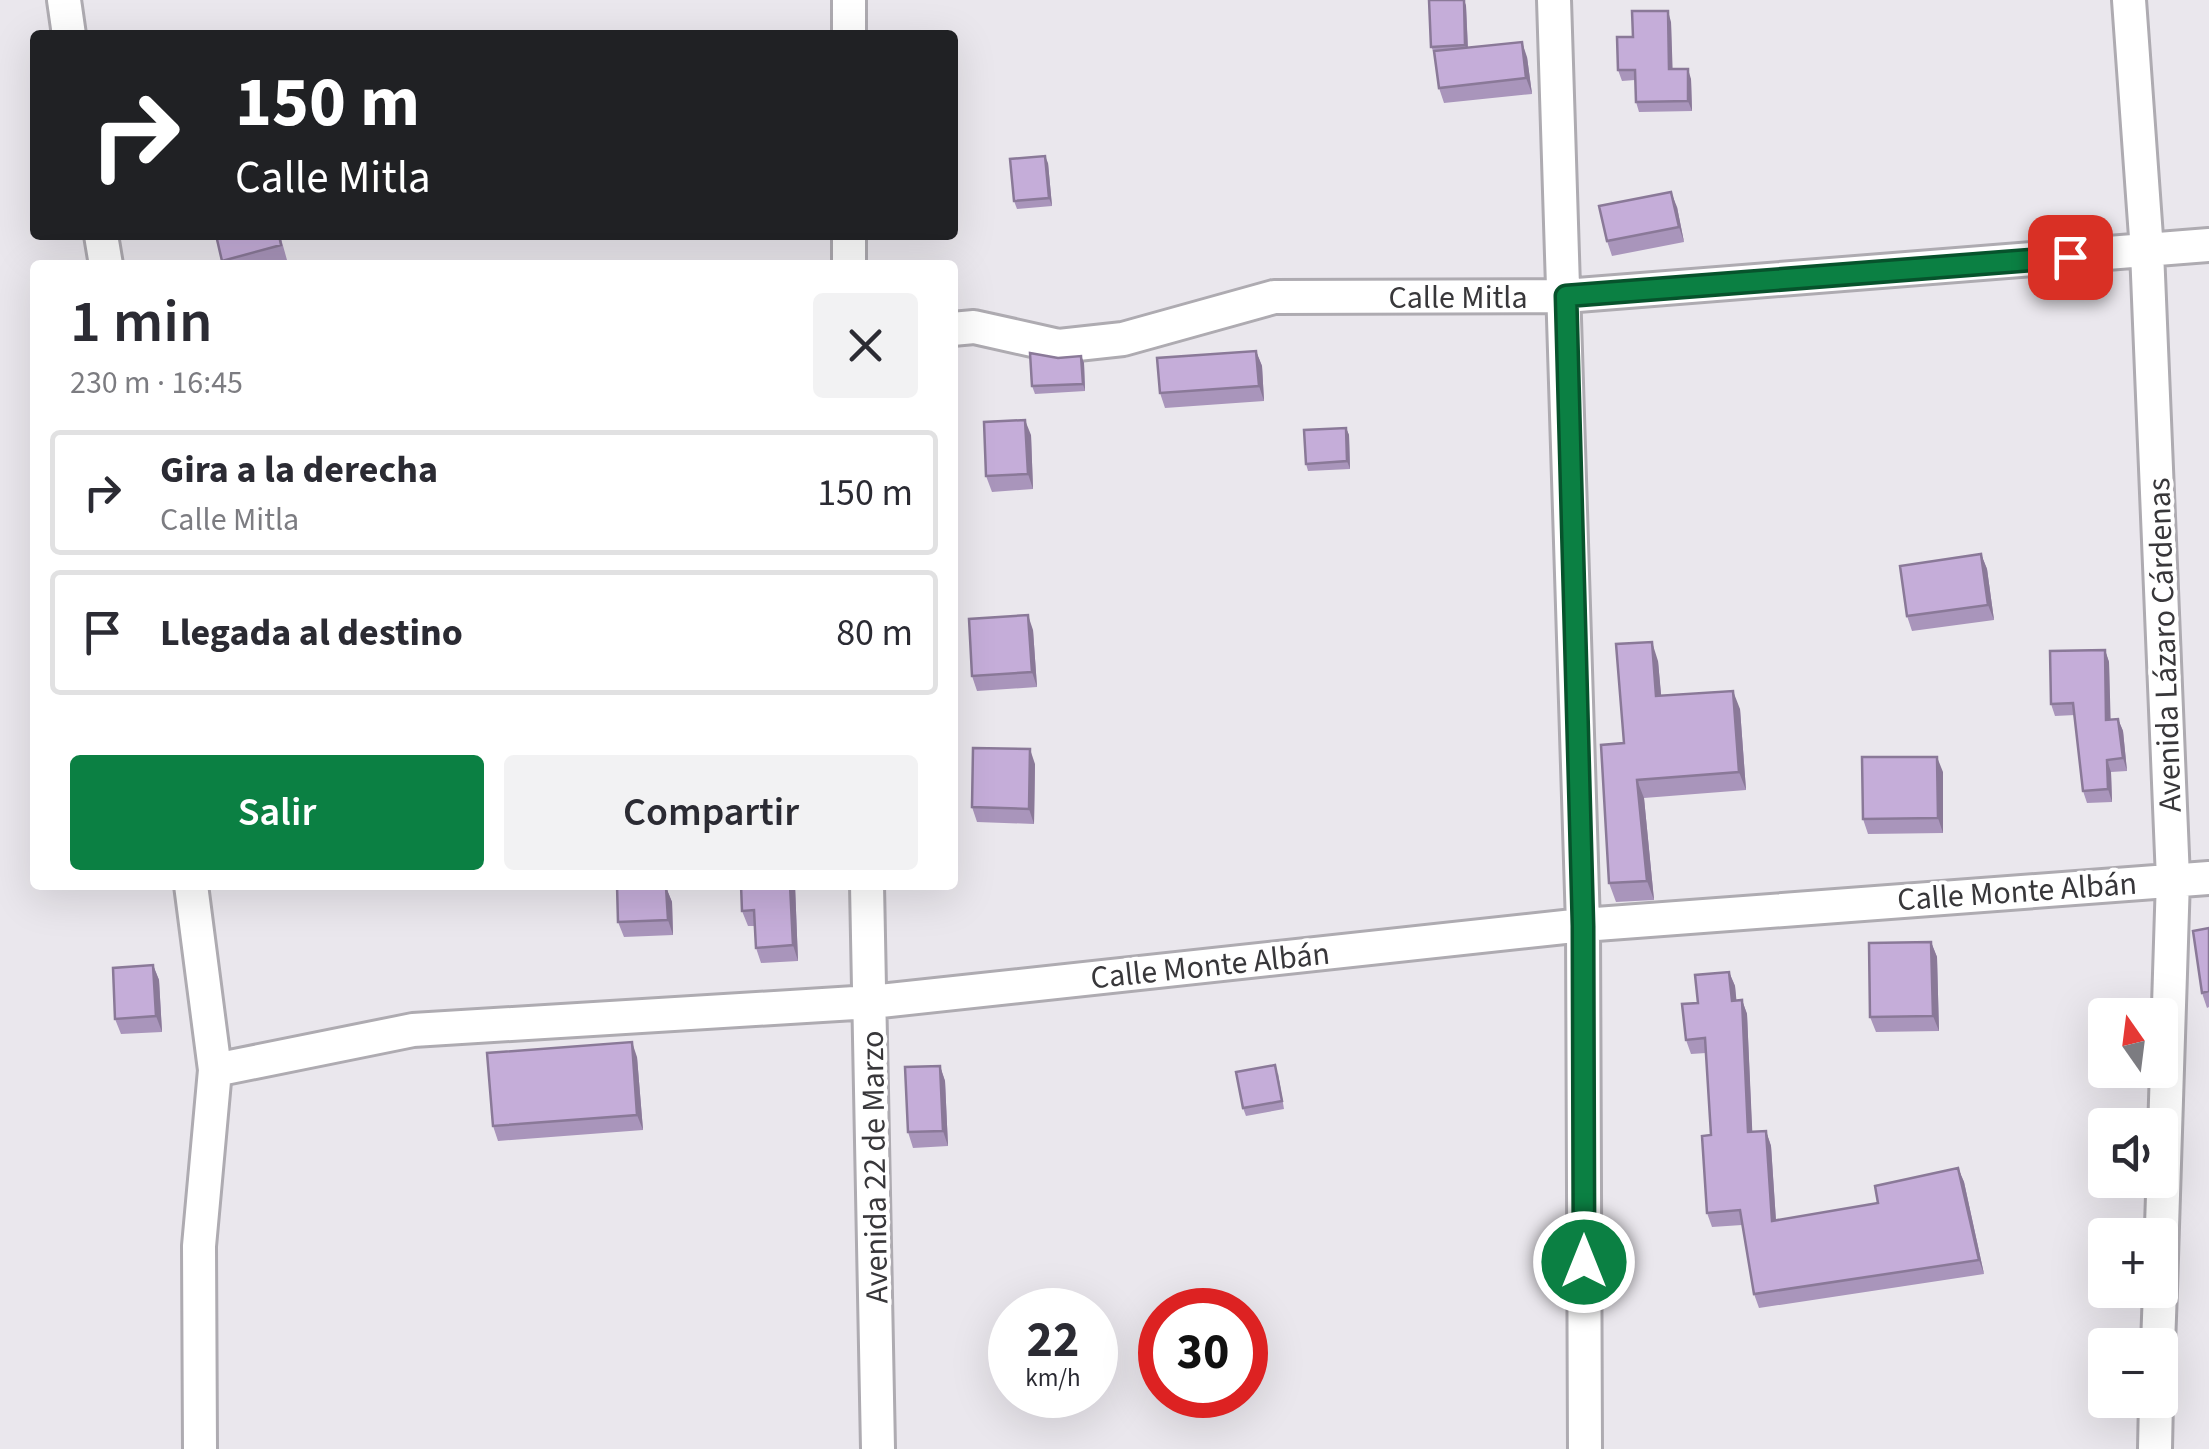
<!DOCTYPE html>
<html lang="es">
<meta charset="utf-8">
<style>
body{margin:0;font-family:"Source Sans 3",sans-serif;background:#f2f2f3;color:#2b2b33;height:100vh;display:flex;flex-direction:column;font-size:38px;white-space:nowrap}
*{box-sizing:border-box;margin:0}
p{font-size:32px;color:#7c7c81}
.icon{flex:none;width:55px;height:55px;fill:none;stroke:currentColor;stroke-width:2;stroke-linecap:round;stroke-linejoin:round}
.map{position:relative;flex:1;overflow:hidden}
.panel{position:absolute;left:30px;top:260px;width:928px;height:630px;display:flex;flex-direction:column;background:#fff;border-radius:10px;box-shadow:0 10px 40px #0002}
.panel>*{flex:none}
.top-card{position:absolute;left:30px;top:30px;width:928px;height:210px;border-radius:10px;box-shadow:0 10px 40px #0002;background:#202124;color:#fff;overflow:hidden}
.needle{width:65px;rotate:346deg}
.tools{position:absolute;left:2088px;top:998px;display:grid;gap:20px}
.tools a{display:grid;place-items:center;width:90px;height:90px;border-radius:10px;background:#fff;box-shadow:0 10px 40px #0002;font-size:50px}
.speed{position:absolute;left:988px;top:1288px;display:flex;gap:20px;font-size:50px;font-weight:700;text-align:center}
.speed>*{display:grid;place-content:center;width:130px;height:130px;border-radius:50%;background:#fff;box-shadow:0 10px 40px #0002;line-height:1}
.speed small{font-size:25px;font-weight:400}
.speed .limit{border:15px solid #d22;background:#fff;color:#111}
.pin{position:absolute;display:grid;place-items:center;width:85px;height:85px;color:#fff;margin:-42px;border-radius:20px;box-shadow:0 5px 15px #0006}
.me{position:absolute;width:110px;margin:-55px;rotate:0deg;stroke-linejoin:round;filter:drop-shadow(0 0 8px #0008)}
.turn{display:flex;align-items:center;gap:35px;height:210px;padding:0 40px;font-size:45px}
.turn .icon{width:130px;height:130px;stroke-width:2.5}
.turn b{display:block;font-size:70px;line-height:85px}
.round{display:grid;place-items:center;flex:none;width:105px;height:105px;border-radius:10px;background:#f2f2f3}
.summary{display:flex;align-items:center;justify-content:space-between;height:170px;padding:0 40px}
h1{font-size:60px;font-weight:600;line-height:75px}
.primary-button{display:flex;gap:20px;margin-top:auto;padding:20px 40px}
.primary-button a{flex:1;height:115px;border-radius:10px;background:#0b8043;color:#fff;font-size:40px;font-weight:600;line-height:115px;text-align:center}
.primary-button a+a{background:#f2f2f3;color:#2b2b33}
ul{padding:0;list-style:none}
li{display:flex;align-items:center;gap:30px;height:125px;margin:0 20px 15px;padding:0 20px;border:5px solid #e1e1e2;border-radius:10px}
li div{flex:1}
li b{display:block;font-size:38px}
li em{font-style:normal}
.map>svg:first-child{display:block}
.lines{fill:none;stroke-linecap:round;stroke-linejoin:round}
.street-casing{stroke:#aeabb1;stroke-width:38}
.street{stroke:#fff;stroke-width:32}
.wall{fill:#a995bb}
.shaded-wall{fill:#8a7998}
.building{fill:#c5add9;stroke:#8a7998;stroke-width:2.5}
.route-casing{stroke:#07532c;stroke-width:25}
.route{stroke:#0b8043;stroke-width:18}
.labels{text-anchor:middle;stroke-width:8;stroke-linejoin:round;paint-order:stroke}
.street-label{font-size:32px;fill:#38373a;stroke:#fff}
</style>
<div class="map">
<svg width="2209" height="1449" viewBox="0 0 2209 1449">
<rect width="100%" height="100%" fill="#eae7ed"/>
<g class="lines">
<defs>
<path id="street" d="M64,0l5,35
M849,0v35
M1554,0l29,925 2,524
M2129,0l18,251 26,628 -13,411
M101,235l5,30
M849,235v30
M952,329l22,-2 85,19 64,-7 151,-42 291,-1 644,-51
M191,885l24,185 -16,176 1,203
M867,885l11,564
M215,1070l198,-40 458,-28 712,-77 626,-47
M2158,1345l2,-55
M2155,1449l1,-49"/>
</defs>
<use href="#street" class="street-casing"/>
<use href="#street" class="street"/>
</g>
<path class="wall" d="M1464,0l2,6 2,41 59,10 5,37 -88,9 -5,-15 -4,-34 -4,-7z
M1671,22l1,47 19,10 1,32 -53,1 -3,-10 -1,-22 -13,1 -4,-11 15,-33z
M1048,163l4,43 -35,3 -3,-8z
M1677,207l7,35 -72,14 -5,-15z
M216,235h64l7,25 -18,5h-45z
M1256,351l6,15 2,35 -99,7 -5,-15z
M1081,356l3,7 1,28 -50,3 -3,-8 26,-28z
M1346,428l3,7 1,34 -42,2 -2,-7z
M1031,435l2,54 -41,3 -6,-16z
M1981,554l6,15 7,51 -82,11 -5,-15z
M1033,630l4,57 -60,4 -5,-15z
M2105,650l4,12 1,58 8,-1 5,12 4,40 -16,1 1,30 -25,1 -4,-12 -8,-76 -20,1 -4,-12z
M1658,661l3,35 79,13 6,81 -102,8 10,102 -38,2 -7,-19 15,-140z
M1035,764l-1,60 -57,-2 -5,-15z
M1943,772v61l-75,1 -5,-15z
M610,885h55l7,17 1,33 -49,2 -6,-15 -1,-34h-5z
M795,885l3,76 -37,2 -5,-15 -2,-22h-6l-6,-15z
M2209,928v79l-2,1 -5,-15z
M1931,942l6,15 2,74 -63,1 -6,-15z
M153,965l6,15 3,52 -41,2 -6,-15z
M1729,972l6,14 1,15 6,-1 5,14 5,118 14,-1 5,15 5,75 102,-18 80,-35 6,14 20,92 -225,34 -5,-14 -12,-69 -30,2 -5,-14 4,-78 -5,-82 -15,1 -5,-14 12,-37z
M637,1057l6,73 -145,11 -5,-15z
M940,1066l5,15 3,65 -35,2 -5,-16z
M1278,1073l6,36 -38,7 -3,-8z"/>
<path class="shaded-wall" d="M1464,0l2,6 2,47 -3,-8z
M1668,11l3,11 2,58 -4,-11z
M1522,42l5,15 5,37 -6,-16z
M1688,69l3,10 1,32 -4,-10z
M1045,156l3,7 4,43 -3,-8z
M1671,192l6,15 7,35 -5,-15z
M1256,351l6,15 2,35 -5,-15z
M1081,356l3,7 1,28 -2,-7z
M1025,420l6,15 2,54 -5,-15z
M1346,428l3,7 1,34 -3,-8z
M1981,554l6,15 7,51 -6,-15z
M1028,615l5,15 4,57 -5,-15z
M1652,642l6,19 5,54 -7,-19z
M2105,650l4,12 2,70 -5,-12z
M1733,691l7,18 6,81 -7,-18z
M2118,719l5,12 4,40 -4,-13z
M1030,749l5,15 -1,60 -5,-15z
M1937,757l6,15v61l-5,-15z
M2107,760l4,12 1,30 -4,-13z
M1637,780l7,18 10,102 -7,-19z
M790,885h5l3,76 -5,-16z
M666,887l6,15 1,33 -5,-15z
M1931,942l6,15 2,74 -6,-15z
M153,965l6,15 3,52 -6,-16z
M1729,972l6,14 3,29 -6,-14z
M1742,1000l5,14 6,133 -5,-15z
M632,1042l5,15 6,73 -6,-15z
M940,1066l5,15 3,65 -5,-15z
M1766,1131l5,15 6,90 -5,-15z
M1958,1168l6,14 20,92 -5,-14z"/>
<path class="building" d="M1429,0h35l1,45 -34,2z
M1632,11h36l1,58h19v32l-52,1 -1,-32h-17l-1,-33h16z
M1522,42l4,36 -87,10 -5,-37z
M1045,156l4,42 -35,3 -4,-42z
M1671,192l8,35 -72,14 -8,-35z
M216,235h63l2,10 -59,16z
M1256,351l3,35 -99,7 -3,-35z
M1030,353l28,5 23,-2 2,28 -51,2z
M1025,420l3,54 -42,2 -2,-54z
M1346,428l1,33 -41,3 -2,-34z
M1981,554l7,51 -81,11 -7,-50z
M1028,615l4,57 -60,4 -3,-57z
M1652,642l4,54 77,-5 6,81 -102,8 10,101 -38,2 -8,-138 23,-2 -8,-99z
M2105,650l1,70 12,-1 5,39 -16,2 1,29 -25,2 -10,-88 -22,1 -1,-53z
M973,748l57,1 -1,60 -57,-2z
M1862,757h75l1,61 -75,1z
M617,885h43v2h6l2,33 -50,2z
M741,885h49l3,60 -37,3 -2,-38 -12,1z
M2209,928v63l-7,2 -9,-62z
M1931,942l2,74 -63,1 -1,-74z
M153,965l3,51 -41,3 -2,-51z
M1729,972l3,29 10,-1 6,132 18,-1 6,90 106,-18 -3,-17 83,-18 21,92 -225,34 -14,-84 -33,3 -5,-77 9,-1 -6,-97 -19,2 -4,-36 16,-1 -3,-28z
M632,1042l5,73 -144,11 -6,-73z
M1275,1065l7,36 -39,7 -7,-36z
M940,1066l3,65 -35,1 -3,-65z"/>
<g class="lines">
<defs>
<path id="route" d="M1584,1262l-1,-336 -17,-630 504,-39"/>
</defs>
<use href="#route" class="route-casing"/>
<use href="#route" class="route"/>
</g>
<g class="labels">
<g class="street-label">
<text x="1458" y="308">Calle Mitla</text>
<text transform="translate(2164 645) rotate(-92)" y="11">Avenida Lázaro Cárdenas</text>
<text transform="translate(2017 891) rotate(-4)" y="11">Calle Monte Albán</text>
<text transform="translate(1210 965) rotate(-6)" y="11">Calle Monte Albán</text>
<text transform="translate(874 1167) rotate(-91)" y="11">Avenida 22 de Marzo</text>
</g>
</g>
</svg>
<div class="tools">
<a><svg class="needle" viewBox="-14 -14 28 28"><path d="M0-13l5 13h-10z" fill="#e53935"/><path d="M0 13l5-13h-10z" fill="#7c7c81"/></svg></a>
<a><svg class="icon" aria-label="sound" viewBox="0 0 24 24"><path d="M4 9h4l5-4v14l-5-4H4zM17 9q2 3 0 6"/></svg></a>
<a>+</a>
<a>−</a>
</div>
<div class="speed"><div>22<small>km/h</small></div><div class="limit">30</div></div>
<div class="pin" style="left:2070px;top:257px;background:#d93025"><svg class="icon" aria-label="arrive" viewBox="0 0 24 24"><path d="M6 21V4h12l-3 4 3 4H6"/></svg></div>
<svg class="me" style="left:1584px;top:1262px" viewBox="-20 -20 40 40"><circle r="17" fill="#0b8043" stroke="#fff" stroke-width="3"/><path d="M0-11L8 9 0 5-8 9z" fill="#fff"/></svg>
<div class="top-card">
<div class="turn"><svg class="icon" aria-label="right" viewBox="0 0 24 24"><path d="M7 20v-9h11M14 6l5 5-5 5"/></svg><div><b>150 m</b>Calle Mitla</div></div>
</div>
<section class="panel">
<div class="summary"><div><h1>1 min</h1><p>230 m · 16:45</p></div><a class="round"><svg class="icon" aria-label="close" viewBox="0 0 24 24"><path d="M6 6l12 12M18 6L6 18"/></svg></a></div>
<ul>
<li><svg class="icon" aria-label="right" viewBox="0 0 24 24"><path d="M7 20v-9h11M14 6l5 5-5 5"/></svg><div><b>Gira a la derecha</b><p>Calle Mitla</p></div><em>150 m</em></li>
<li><svg class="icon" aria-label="arrive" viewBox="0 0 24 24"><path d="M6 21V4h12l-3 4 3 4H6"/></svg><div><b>Llegada al destino</b></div><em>80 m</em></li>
</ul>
<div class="primary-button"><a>Salir</a><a>Compartir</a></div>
</section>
</div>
